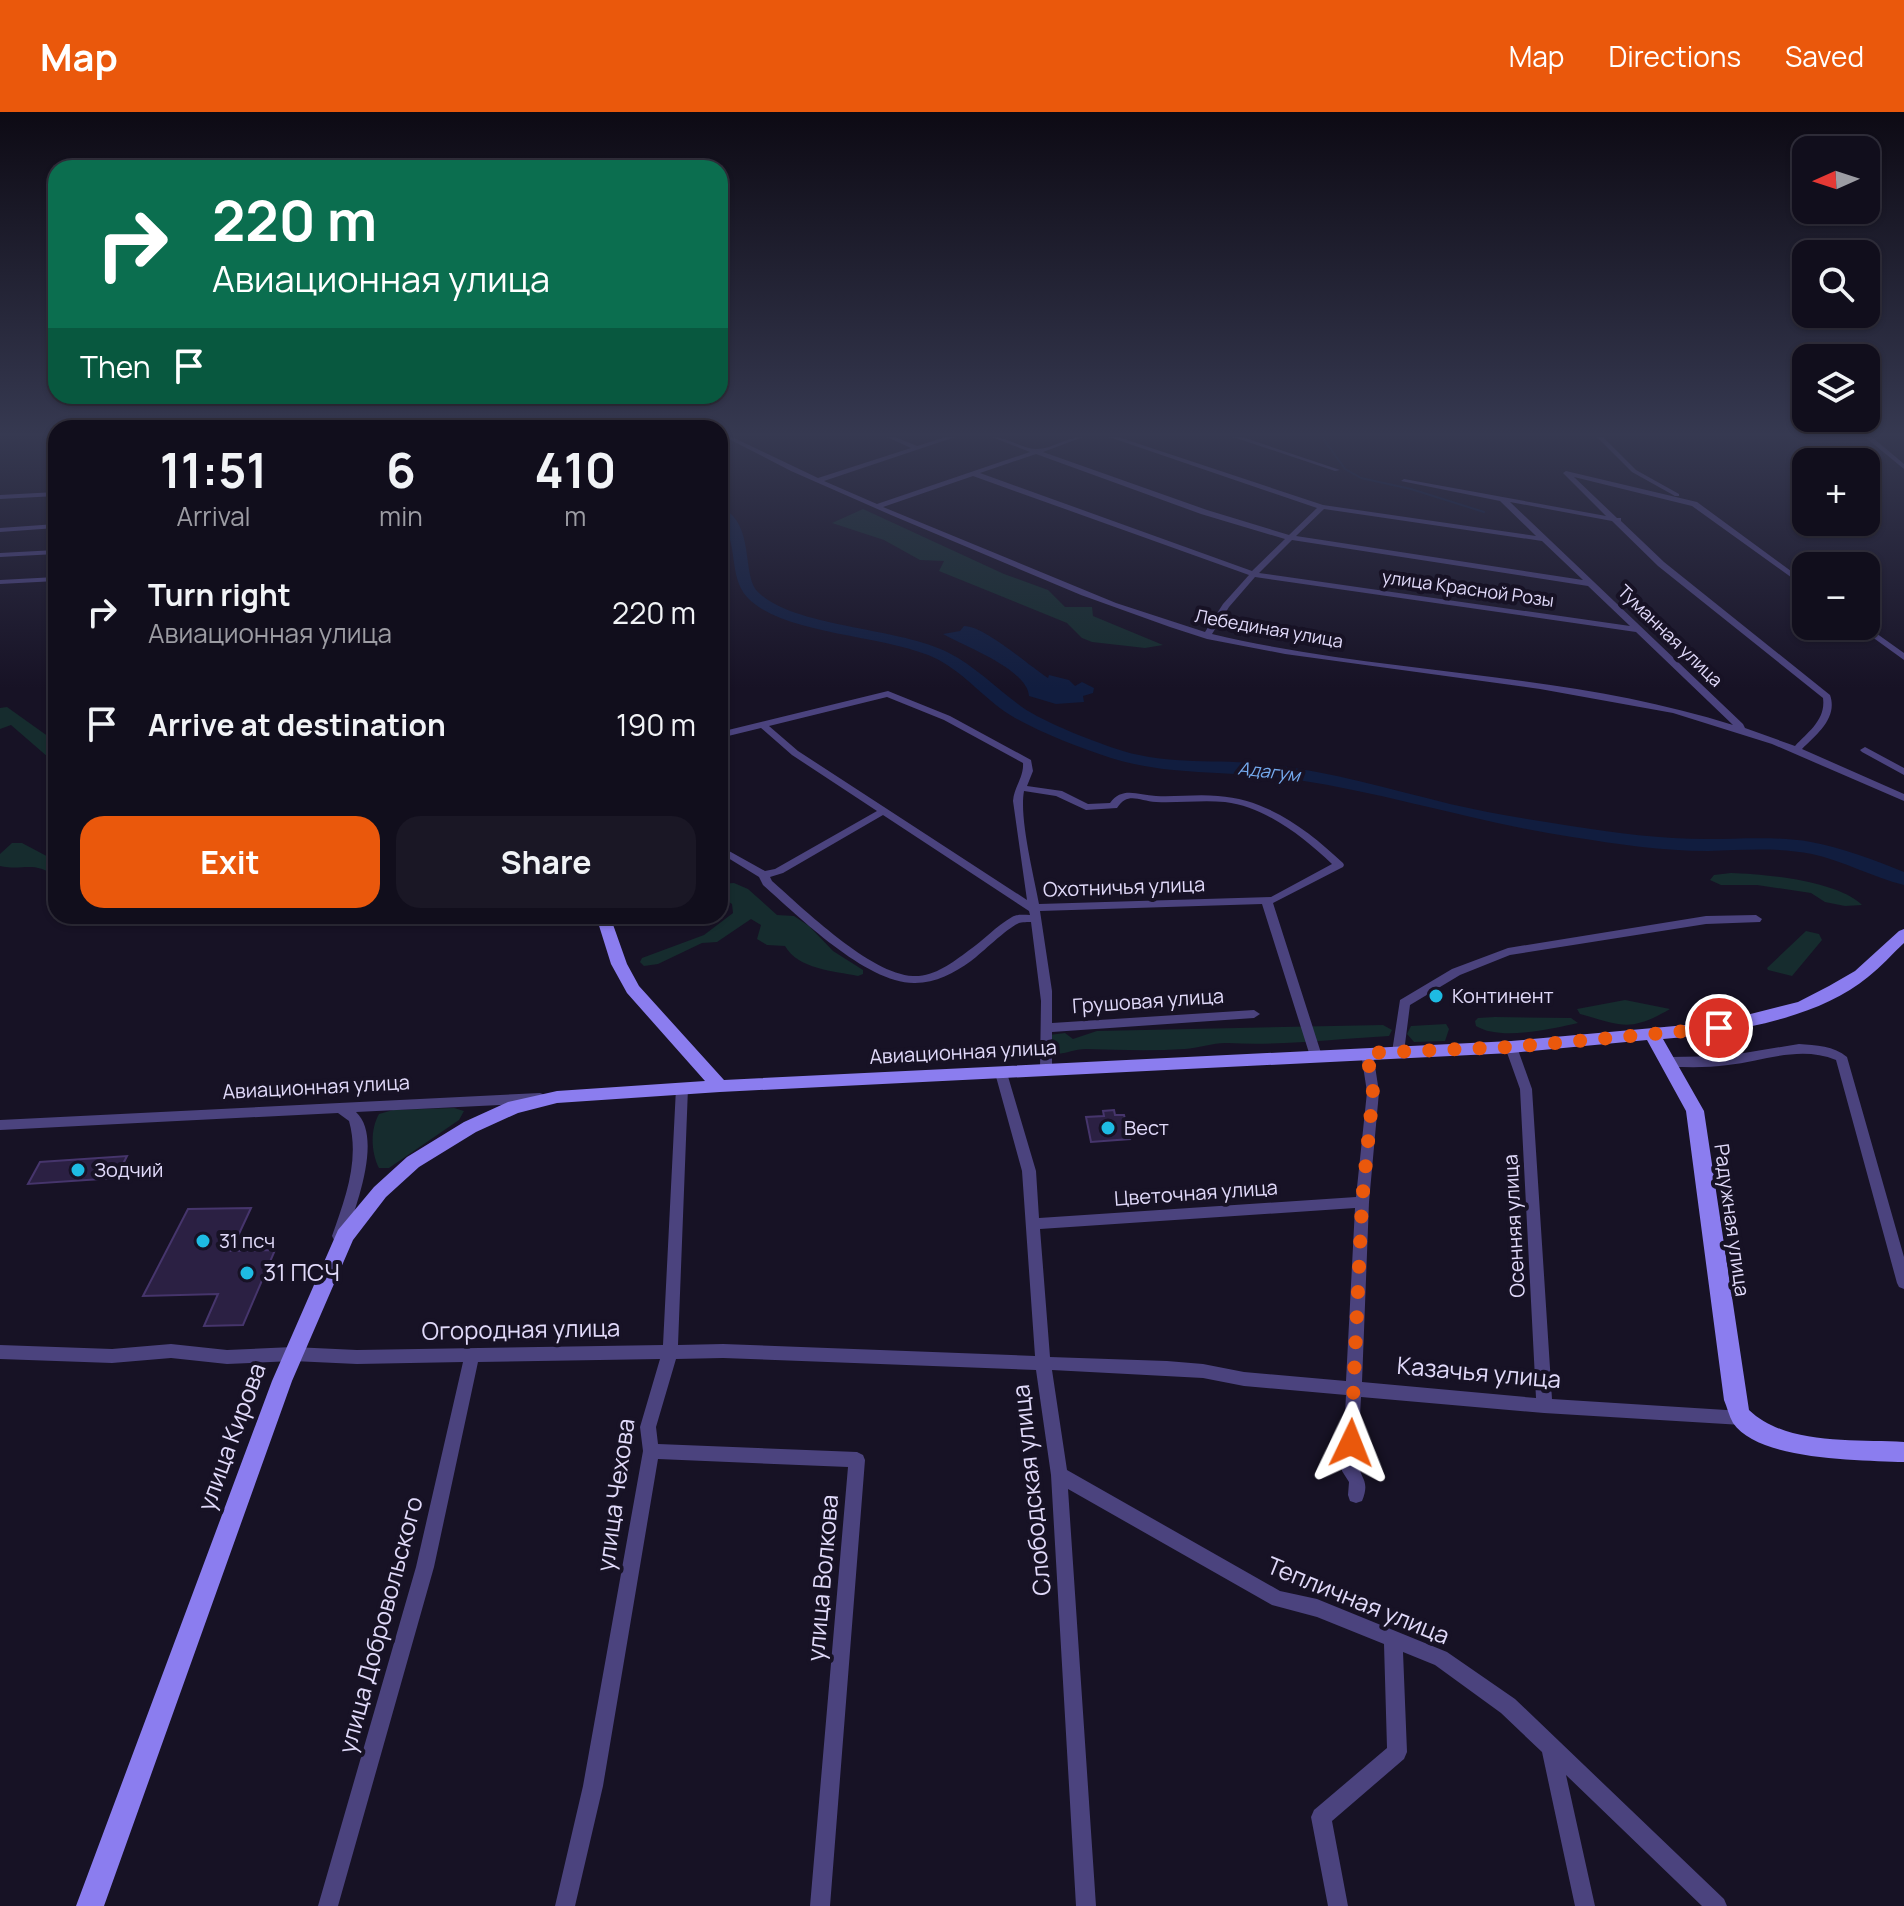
<!DOCTYPE html>
<meta charset="utf-8">
<style>
body{margin:0;font-family:Manrope,sans-serif;background:#1a1725;color:#f1f3f6;height:100vh;display:flex;flex-direction:column;font-size:30px;white-space:nowrap}
*{box-sizing:border-box;margin:0}
p{font-size:26px;color:#9c9ca3}
.icon{flex:none;width:44px;height:44px;fill:none;stroke:currentColor;stroke-width:2;stroke-linecap:round;stroke-linejoin:round}
.map{position:relative;flex:1;overflow:hidden}
.sheet{position:absolute;left:48px;top:308px;width:680px;height:504px;display:flex;flex-direction:column;background:#110e1c;border-radius:24px;box-shadow:0 2px 6px #0004,0 0 0 2px #302e3b}
.sheet>*{flex:none}
.banner{position:absolute;left:48px;top:48px;width:680px;height:244px;border-radius:24px;box-shadow:0 2px 6px #0004,0 0 0 2px #302e3b;background:#0b6e4f;color:#fff;overflow:hidden}
.needle{width:52px;rotate:267deg}
.controls{position:absolute;left:1792px;top:24px;display:grid;gap:16px}
.controls a{display:grid;place-items:center;width:88px;height:88px;border-radius:16px;background:#110e1c;box-shadow:0 2px 6px #0004,0 0 0 2px #302e3b;font-size:40px}
.pin{position:absolute;display:grid;place-items:center;width:68px;height:68px;color:#fff;margin:-34px;border:4px solid #fff;border-radius:50%;box-shadow:0 2px 8px #0007}
.me{position:absolute;width:88px;margin:-44px;rotate:2deg;stroke-linejoin:round;filter:drop-shadow(0 0 6px #0008)}
.turn{display:flex;align-items:center;gap:28px;height:168px;padding:0 32px;font-size:36px}
.turn .icon{width:104px;height:104px;stroke-width:2.5}
.turn b{display:block;font-size:56px;line-height:68px}
.then{display:flex;align-items:center;height:76px;padding:0 32px;background:#0003;gap:16px;font-size:30px}
.eta{display:flex;justify-content:space-evenly;align-items:center;height:136px;text-align:center}
.eta b{font-size:48px;font-weight:700;line-height:56px}
.button{display:flex;gap:16px;margin-top:auto;padding:16px 32px}
.button a{flex:1;height:92px;border-radius:24px;background:#ea580c;color:#fff;font-size:32px;font-weight:700;line-height:92px;text-align:center}
.button a+a{background:#1a1725;color:#f1f3f6}
ul{padding:0;list-style:none}
li{display:flex;align-items:center;gap:24px;height:112px;padding:0 32px}
li div{flex:1}
li b{display:block;font-size:30px}
li em{font-style:normal}
header{display:flex;align-items:center;gap:48px;box-sizing:border-box;height:112px;padding:0 40px;background:#ea580c;color:#fff}
header strong{font-size:38px}
nav{display:flex;gap:44px;margin-inline-start:auto;font-size:28px}
.map>svg:first-child{display:block}
.green{fill:#162c2e}
.water{fill:#111d3f}
.lines{fill:none;stroke-linecap:round;stroke-linejoin:round}
.stream{stroke:#111d3f;stroke-width:2}
.river{fill:#111d3f;fill-rule:evenodd}
.building{fill:#2b2043;stroke:#46356c;stroke-width:2}
.street{fill:#4b437e;fill-rule:evenodd}
.secondary{fill:#8b7def;fill-rule:evenodd}
.route{stroke:#ea580c;stroke-width:14;stroke-dasharray:0 25.2}
.poi-dot{fill:#1ebbe3;stroke:#171225;stroke-width:3}
.labels{text-anchor:middle;stroke-width:8;stroke-linejoin:round;paint-order:stroke}
.far-street-label{font-size:18px;fill:#e1dafa;stroke:#171225}
.far-water-label{font-size:18px;font-style:italic;fill:#75aaee;stroke:#171225}
.street-label{font-size:20px;fill:#e1dafa;stroke:#171225}
.poi-label{font-size:20px;fill:#e1dafa;stroke:#171225;text-anchor:start}
.near-poi-label{font-size:24px;fill:#e1dafa;stroke:#171225;text-anchor:start}
.near-street-label{font-size:24px;fill:#e1dafa;stroke:#171225}
</style>
<header>
<strong>Map</strong>
<nav><a>Map</a><a>Directions</a><a>Saved</a></nav>
</header>
<div class="map">
<svg width="1904" height="1794" viewBox="0 0 1904 1794">
<rect width="100%" height="100%" fill="#171225"/>
<path class="green" d="M863,397l141,65 44,16 17,17h27l1,9 70,29 -18,3 -53,-6 -10,-4 -15,-15 -128,-52 5,-10 -24,-1 -36,-20 -52,-17z
M7,595l49,35v22l-45,-39 -11,4v-21z
M12,731h10l34,18v16c-22,-17 -32,-6 -56,-11v-12z
M1731,761c34,1 107,8 131,32l-17,1 -20,-4 -14,-9 -54,-8h-36l-11,-5 4,-5z
M734,771l14,6 29,26 17,1 15,10 24,25 30,19v4l-5,2c-24,-5 -60,-7 -73,-30l-18,-1 -10,-6 4,-14 -10,-6 -34,23 -15,1 -44,21 -14,2 -4,-4 2,-4 62,-23 29,-22 -1,-9 -12,-7v-13z
M1806,819l13,3 3,6 -30,36 -24,-6 -1,-2z
M1625,888l45,9c-40,23 -47,17 -90,5l-3,-5z
M1495,905l76,1 7,5c-27,6 -78,18 -102,3l-1,-5 3,-3z
M1446,912l3,5 -4,12 -31,1 -7,-8 4,-8z
M1383,913l9,5 -3,6c-54,3 -108,10 -161,7 -12,-1 -30,5 -43,6 -33,2 -66,1 -99,0 -14,0 -22,7 -36,4l-1,-18 16,-2 8,6 24,-8z
M454,996l10,3 -5,9 -70,48h-10c-8,-16 -9,-38 0,-54l14,-4z"/>
<path class="water" d="M964,514c21,0 65,40 84,52l1,-3 20,5 6,6 7,-4 12,6 -1,5 -10,3 1,6 -28,2 -27,-8c-2,-27 -65,-50 -86,-62l17,-3z"/>
<g class="lines">
<path class="stream" d="M1322,325l23,32 16,9 50,11 73,23"/>
<path class="river" d="M720,395c36,15 21,68 38,85 36,36 141,35 191,61 26,13 49,37 73,54 21,15 75,36 101,44 46,14 95,8 142,13 63,7 124,25 185,40 39,9 81,16 121,22 45,7 91,13 136,13 35,0 70,-3 104,3 32,6 63,18 93,30v13c-32,-8 -60,-24 -92,-31 -35,-7 -70,-4 -104,-3 -46,0 -91,-7 -136,-14 -93,-14 -182,-43 -274,-57 -62,-10 -127,-3 -187,-22 -31,-10 -67,-24 -96,-40 -28,-16 -49,-44 -78,-59 -50,-25 -154,-23 -190,-62 -19,-21 -8,-55 -27,-78z"/>
</g>
<path class="building" d="M1114,998l1,5h9l6,24 -39,3 -5,-25 18,-1 -1,-5z
M127,1044l-11,22 -88,6 12,-22z
M251,1096l-20,43 44,-1 -32,75 -39,1 14,-32 -75,2 45,-87z"/>
<g class="lines">
<path class="street" d="M725,325h7l86,41 93,-30 -24,-11h8l22,9 29,-9h9l-131,44 53,23 153,-52 -38,-15c16,0 32,13 45,12 15,0 29,-12 46,-12l-40,15 164,58 82,25 28,-27 -208,-71h9l205,68 213,31 -36,-35 -99,-20 3,-2 202,37 -43,-43 3,-2 131,31 109,80v6l-114,-82 -118,-29 43,41h4v3l43,41 166,133c8,23 -13,39 -28,54l102,45v7l-132,-57 -99,-31 -133,-24 -255,-35 -78,-15 -37,-12 -89,-32 -190,-80 -100,-44zM1036,342l165,60 84,25 -33,32 -272,-98zM973,364l276,99 -26,29 -18,28 -89,-29 -233,-96zM1510,390l102,19 46,45 165,132c3,22 -15,34 -28,48l-50,-18 -2,-4zM1324,397l218,32 41,39 -287,-44zM1292,428l296,46 42,40 -371,-53zM1255,465l381,55 97,93c-169,-54 -349,-50 -521,-91l17,-27z
M1233,325h9l98,33 -5,1z
M1597,325h6l33,33 43,24v2h-4l-43,-24z
M1865,325h7l32,27v5z
M56,380v4l-56,3v-4z
M56,412v4l-56,4v-4z
M56,438v4l-56,3v-4z
M56,465v4l-56,3v-4z
M1857,514h9l38,27v7z
M888,579l62,25 81,44 2,11 -6,15 35,5 26,13 22,-1c12,-17 28,-8 46,-7 21,1 41,-2 62,0 49,3 90,34 125,67l1,2 -1,2 -70,36 49,153 -2,3h-8l-2,-3 -48,-152 -222,7 12,80v32l202,-13 6,4 -6,4 -202,14v39l-2,3h-8l-2,-3 1,-70 -10,-79c-2,0 -10,0 -12,1 -12,5 -36,29 -48,38 -17,12 -35,22 -56,22 -48,1 -117,-67 -152,-98l-4,-8 -39,-24v-7l45,25 10,-2 102,-58 -85,-56 -31,-27 -41,10v-6zM887,585l57,23 79,43c1,14 -9,24 -10,38l14,99 -229,-149 -29,-25zM1024,679l32,5 30,14 31,-2c11,-17 22,-7 39,-6 23,1 46,-2 69,0 41,5 78,35 107,62l-61,33 -232,7c-5,-28 -20,-86 -15,-113zM883,703l146,96 1,4c-6,0 -13,-1 -18,2 -16,9 -29,24 -44,34 -16,12 -34,26 -55,25 -43,-2 -109,-67 -141,-95l-2,-4 13,-4z
M1865,635l39,21v7l-42,-23 -2,-2z
M1756,803l6,4 -2,3 -54,2 -196,31 -50,20 -50,30 -6,47 -2,3h-8l-2,-3 8,-52 52,-31 56,-21 198,-32z
M1511,931l6,4 15,42 20,310 190,12 6,2 2,5 -2,5 -6,2 -198,-12 -183,-16c-1,22 -3,44 -2,66 0,16 12,16 3,38l-6,2 -6,-2 -2,-6 1,-13 -7,-11 4,-76 -102,-9 -41,-8 -151,-8 15,100 213,121 37,8 130,53 68,47 209,200 3,7h-25l-136,-131 29,131h-20l-33,-154 -41,-39 -66,-48 -32,-13 4,100 -3,7 -72,62 16,85h-20l-17,-89 3,-7 73,-62 -3,-104 -67,-27 -45,-12 -204,-116 28,417h-20l-25,-431 -15,-105 -313,-12 -47,1 -20,68 2,17 199,8 6,3 2,5 -35,446h-20l38,-439 -190,-8 -55,327 -28,120h-20l28,-120 60,-335 -3,-24 20,-68 -182,3 -44,205 -96,339h-20l98,-339 47,-205 -106,2 -64,-3 -66,3 -56,-6 -59,5 -112,-4v-14l112,4 59,-5 56,6 66,-3 64,3 306,-5 13,-257 1,-3h10l1,3 -10,257 45,-1 312,12 -13,-185 -27,-98 2,-3h8l2,3 29,98 3,47 317,-21 11,-105 -6,-39 2,-3h8l2,3 6,39 -10,110 -7,180 174,16 -16,-309 -15,-42zM1355,1096l-9,173 -102,-9 -41,-8 -36,-3 -117,-4 -10,-128z
M1799,932c17,1 35,2 48,13l57,200v32l-5,-2 -2,-4 -61,-223c-36,-15 -72,1 -108,5 -19,3 -39,2 -58,2l-4,-2 -2,-3 2,-3 4,-2 56,-1z
M540,981l5,2 1,3 -1,3 -5,2 -184,9c27,25 0,94 -10,124l-2,4 -5,2 -5,-2 -2,-4c13,-37 28,-76 17,-115l-11,-8 -338,17v-10z"/>
<path class="secondary" d="M45,325l11,1v7z
M596,804h14l17,48 12,22 85,94 787,-39 208,-19 79,-20 31,-16 26,-15 44,-40 5,-2v14c-12,11 -23,24 -36,34 -52,43 -140,56 -205,62l41,72 45,299c38,36 106,29 155,32v20c-42,-2 -145,-1 -171,-39 -4,-7 -6,-16 -9,-23l-38,-289 -39,-71 -136,13 -791,39 -163,11 -39,10 -42,19 -57,35 -33,30 -33,43 -61,141 -188,525h-28l196,-525 66,-151 36,-43 33,-30 57,-35 44,-20 49,-11 148,-10 -78,-88 -16,-29z"/>
</g>
<linearGradient id="sky" x2="0" y2="1"><stop stop-color="#0d0a14"/><stop offset="0.56" stop-color="#363951"/><stop offset="1" stop-color="#363951" stop-opacity="0"/></linearGradient>
<rect width="1904" height="576" fill="url(#sky)"/>
<g class="lines">
<path class="route" d="M1351,1331l11,-241 11,-110 -6,-39 144,-6 208,-19"/>
</g>
<g class="poi-dot">
<circle cx="1436" cy="884" r="8"/>
<circle cx="1108" cy="1016" r="8"/>
<circle cx="78" cy="1058" r="8"/>
<circle cx="203" cy="1129" r="8"/>
<circle cx="247" cy="1161" r="8"/>
</g>
<g class="labels">
<g class="far-street-label">
<text transform="translate(1468 477) rotate(8)" y="6">улица Красной Розы</text>
<text transform="translate(1269 517) rotate(10)" y="6">Лебединая улица</text>
<text transform="translate(1670 524) rotate(44)" y="6">Туманная улица</text>
</g>
<g class="far-water-label">
<text transform="translate(1269 660) rotate(7)" y="6">Адагум</text>
</g>
<g class="street-label">
<text transform="translate(1124 775) rotate(-2)" y="7">Охотничья улица</text>
<text transform="translate(1148 889) rotate(-4)" y="7">Грушовая улица</text>
<text transform="translate(963 940) rotate(-3)" y="7">Авиационная улица</text>
<text transform="translate(316 975) rotate(-3)" y="7">Авиационная улица</text>
<text transform="translate(1196 1081) rotate(-4)" y="7">Цветочная улица</text>
<text transform="translate(1732 1108) rotate(82)" y="7">Радужная улица</text>
<text transform="translate(1514 1114) rotate(-93)" y="7">Осенняя улица</text>
</g>
<g class="poi-label">
<text x="1452" y="891">Континент</text>
<text x="1124" y="1023">Вест</text>
<text x="94" y="1065">Зодчий</text>
<text x="219" y="1136">31 псч</text>
</g>
<g class="near-poi-label">
<text x="263" y="1169">31 ПСЧ</text>
</g>
<g class="near-street-label">
<text transform="translate(521 1218) rotate(-1)" y="8">Огородная улица</text>
<text transform="translate(1479 1261) rotate(5)" y="8">Казачья улица</text>
<text transform="translate(232 1325) rotate(-70)" y="8">улица Кирова</text>
<text transform="translate(1032 1378) rotate(-96)" y="8">Слободская улица</text>
<text transform="translate(616 1383) rotate(-82)" y="8">улица Чехова</text>
<text transform="translate(823 1466) rotate(-85)" y="8">улица Волкова</text>
<text transform="translate(1358 1489) rotate(22)" y="8">Тепличная улица</text>
<text transform="translate(381 1513) rotate(-75)" y="8">улица Добровольского</text>
</g>
</g>
</svg>
<div class="controls">
<a><svg class="needle" viewBox="-14 -14 28 28"><path d="M0-13l5 13h-10z" fill="#e53935"/><path d="M0 13l5-13h-10z" fill="#9c9ca3"/></svg></a>
<a><svg class="icon" aria-label="search" viewBox="0 0 24 24"><circle cx="10" cy="10" r="6"/><path d="M15 15l6 6"/></svg></a>
<a><svg class="icon" aria-label="layers" viewBox="0 0 24 24"><path d="M12 4l9 5-9 5-9-5zM3 14l9 5 9-5"/></svg></a>
<a>+</a>
<a>−</a>
</div>
<div class="pin" style="left:1719px;top:916px;background:#d93025"><svg class="icon" aria-label="arrive" viewBox="0 0 24 24"><path d="M6 21V4h12l-3 4 3 4H6"/></svg></div>
<svg class="me" style="left:1351px;top:1331px" viewBox="-20 -20 40 40"><path d="M0-17L14 15 0 8-14 15z" fill="#ea580c" stroke="#fff" stroke-width="4"/></svg>
<div class="banner">
<div class="turn"><svg class="icon" aria-label="right" viewBox="0 0 24 24"><path d="M7 20v-9h11M14 6l5 5-5 5"/></svg><div><b>220 m</b>Авиационная улица</div></div>
<div class="then">Then<svg class="icon" aria-label="arrive" viewBox="0 0 24 24"><path d="M6 21V4h12l-3 4 3 4H6"/></svg></div>
</div>
<section class="sheet">
<div class="eta">
<div><b>11:51</b><p>Arrival</p></div>
<div><b>6</b><p>min</p></div>
<div><b>410</b><p>m</p></div>
</div>
<ul>
<li><svg class="icon" aria-label="right" viewBox="0 0 24 24"><path d="M7 20v-9h11M14 6l5 5-5 5"/></svg><div><b>Turn right</b><p>Авиационная улица</p></div><em>220 m</em></li>
<li><svg class="icon" aria-label="arrive" viewBox="0 0 24 24"><path d="M6 21V4h12l-3 4 3 4H6"/></svg><div><b>Arrive at destination</b></div><em>190 m</em></li>
</ul>
<div class="button"><a>Exit</a><a>Share</a></div>
</section>
</div>
